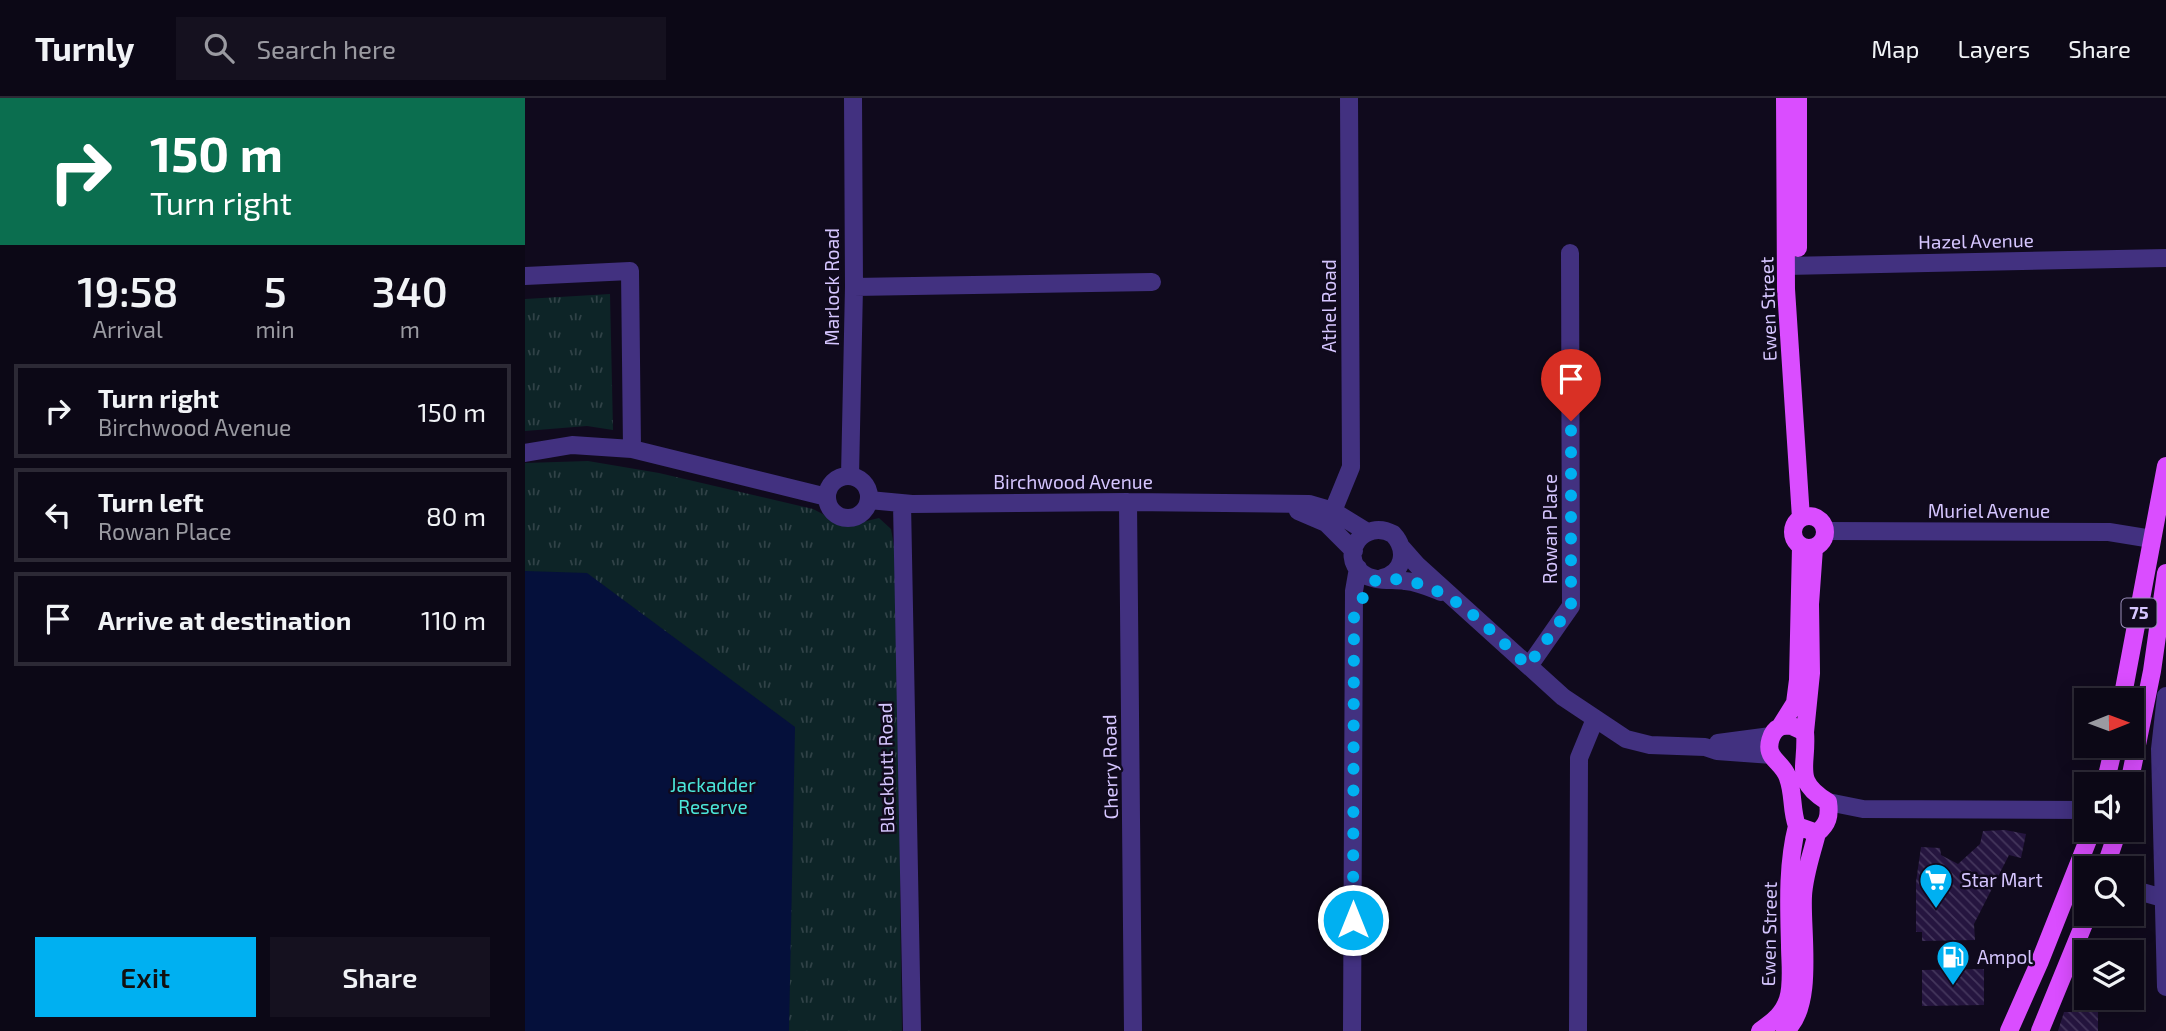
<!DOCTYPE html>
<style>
body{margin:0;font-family:"Exo 2",sans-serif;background:#15111f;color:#f1f3f6;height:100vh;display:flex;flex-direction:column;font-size:26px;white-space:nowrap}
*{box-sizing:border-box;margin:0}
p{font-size:23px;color:#9a9aa1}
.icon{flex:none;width:38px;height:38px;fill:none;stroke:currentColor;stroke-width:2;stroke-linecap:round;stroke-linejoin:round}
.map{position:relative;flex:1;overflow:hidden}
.details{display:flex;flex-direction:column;background:#0c0816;width:525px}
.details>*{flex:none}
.top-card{background:#0b6e4f;color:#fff;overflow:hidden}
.needle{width:46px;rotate:89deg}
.controls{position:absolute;left:1549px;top:590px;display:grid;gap:14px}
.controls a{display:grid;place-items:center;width:70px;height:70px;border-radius:0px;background:#0c0816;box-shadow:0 4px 18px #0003,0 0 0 2px #2c2935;font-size:35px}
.pin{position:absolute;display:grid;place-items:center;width:60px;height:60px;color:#fff;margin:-72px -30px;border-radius:50% 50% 50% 0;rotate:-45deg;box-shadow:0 0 7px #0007}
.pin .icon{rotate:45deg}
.me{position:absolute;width:77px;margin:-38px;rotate:0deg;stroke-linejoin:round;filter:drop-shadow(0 0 5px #0008)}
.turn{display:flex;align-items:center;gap:24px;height:147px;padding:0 35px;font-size:32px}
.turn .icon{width:91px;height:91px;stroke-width:2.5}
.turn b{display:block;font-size:49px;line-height:60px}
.eta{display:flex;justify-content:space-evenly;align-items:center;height:119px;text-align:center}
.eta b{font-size:42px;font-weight:600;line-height:49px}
.action{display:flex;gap:14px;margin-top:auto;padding:14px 35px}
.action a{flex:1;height:80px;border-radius:0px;background:#00b0f1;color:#111;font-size:28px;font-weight:600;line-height:80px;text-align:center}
.action a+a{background:#15111f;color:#f1f3f6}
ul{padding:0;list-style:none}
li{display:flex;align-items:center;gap:21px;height:94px;margin:0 14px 10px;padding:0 21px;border:4px solid #2c2935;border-radius:0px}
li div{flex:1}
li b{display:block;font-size:26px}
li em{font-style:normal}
header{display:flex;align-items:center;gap:42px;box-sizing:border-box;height:98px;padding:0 35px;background:#0c0816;border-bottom:2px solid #2c2935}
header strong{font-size:33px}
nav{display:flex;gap:38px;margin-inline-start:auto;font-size:24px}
.search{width:490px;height:63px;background:#15111f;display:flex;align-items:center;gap:18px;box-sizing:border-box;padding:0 24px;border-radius:0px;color:#9a9aa1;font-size:26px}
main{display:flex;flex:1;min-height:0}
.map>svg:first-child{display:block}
.park{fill:url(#park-tufts)}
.water{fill:#05103b}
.building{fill:url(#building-back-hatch)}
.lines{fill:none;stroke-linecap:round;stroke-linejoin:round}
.minor{stroke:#423180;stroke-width:18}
.major{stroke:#da4dff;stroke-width:18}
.route{stroke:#00b0f1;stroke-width:12;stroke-dasharray:0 21.6}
.labels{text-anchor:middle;stroke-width:5;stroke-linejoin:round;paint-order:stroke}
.shield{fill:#100a1d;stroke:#9b8ebb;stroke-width:2}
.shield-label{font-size:18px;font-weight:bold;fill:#d6c6ff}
.street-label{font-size:19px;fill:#d6c6ff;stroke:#100a1d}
.park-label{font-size:19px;fill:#4be6da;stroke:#100a1d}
.poi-label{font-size:19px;fill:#d6c6ff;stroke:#100a1d;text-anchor:start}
</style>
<header>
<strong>Turnly</strong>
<div class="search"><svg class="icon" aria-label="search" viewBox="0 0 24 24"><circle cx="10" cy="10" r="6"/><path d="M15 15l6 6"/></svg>Search here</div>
<nav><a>Map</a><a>Layers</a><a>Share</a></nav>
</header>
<main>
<section class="details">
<div class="top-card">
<div class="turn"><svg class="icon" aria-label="right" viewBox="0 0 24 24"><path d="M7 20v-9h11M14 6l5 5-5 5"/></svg><div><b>150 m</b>Turn right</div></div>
</div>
<div class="eta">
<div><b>19:58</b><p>Arrival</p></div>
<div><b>5</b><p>min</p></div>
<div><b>340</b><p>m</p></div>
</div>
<ul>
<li><svg class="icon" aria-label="right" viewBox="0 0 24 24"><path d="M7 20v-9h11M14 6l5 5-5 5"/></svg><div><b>Turn right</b><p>Birchwood Avenue</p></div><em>150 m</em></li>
<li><svg class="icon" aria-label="left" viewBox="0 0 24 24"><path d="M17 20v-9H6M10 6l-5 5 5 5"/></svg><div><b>Turn left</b><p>Rowan Place</p></div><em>80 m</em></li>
<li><svg class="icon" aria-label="arrive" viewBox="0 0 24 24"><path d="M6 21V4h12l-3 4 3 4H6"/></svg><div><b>Arrive at destination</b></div><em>110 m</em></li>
</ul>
<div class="action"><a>Exit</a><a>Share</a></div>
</section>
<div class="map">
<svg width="1641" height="933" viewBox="0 0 1641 933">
<defs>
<pattern id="park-tufts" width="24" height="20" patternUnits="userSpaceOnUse" patternTransform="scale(1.75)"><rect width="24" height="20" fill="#0d2427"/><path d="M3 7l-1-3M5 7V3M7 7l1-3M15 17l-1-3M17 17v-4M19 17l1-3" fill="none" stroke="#304247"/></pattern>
<pattern id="building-back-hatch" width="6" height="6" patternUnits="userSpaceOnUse" patternTransform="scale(1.75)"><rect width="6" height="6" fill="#25153f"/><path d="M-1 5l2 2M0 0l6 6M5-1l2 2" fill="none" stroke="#44365c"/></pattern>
</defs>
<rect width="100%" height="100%" fill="#100a1d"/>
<path class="park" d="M85,196l3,136 -26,-4 -62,5v-132z
M63,363l71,12 154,36 33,17 33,-8 12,11 9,51v317l2,134h-377v-568z"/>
<path class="water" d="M0,473l62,2 208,154 -6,304h-264z"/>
<path class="building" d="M1480,732l21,4 -5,24 -12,-3 -35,69 1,16 -53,1v-9h-6v-50l5,-35 19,1 1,7 17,9 22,-20 3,-13z
M1459,871v36l-62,1v-36z
M1539,914h34v19h-40z"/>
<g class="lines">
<path class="minor" d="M1261,168l380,-8
M0,178l105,-5 2,178
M329,189l298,-5
M0,355l47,-8 60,4 195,48
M325,378l4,-189 -1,-189
M302 399a21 21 0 1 1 42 0a21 21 0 1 1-42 0Z
M344,402l43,4 216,-2 181,2 24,7 34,21
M603,404l5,529
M377,405l10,528
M773,413l28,12 28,28
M808,413l18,-44 -2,-369
M1300,433l284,1 43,7
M877,450l15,17 146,132 63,42 24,6 55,2 12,4 55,4
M857,480c22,-5 26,-28 11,-44 -29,-16 -55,20 -31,39 11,9 30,6 43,8 13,1 24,6 36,11
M1004,568l42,-60 -1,-353
M1641,598l-6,53 6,238
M1193,645l53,-7
M1303,704l35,7 223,1
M1606,791l32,9
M827,933l2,-440 4,-23
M1053,933l1,-273 16,-39"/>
<path class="major" d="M1260,0l1,191 15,229
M1273,150v-150
M1268 434a16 16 0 1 1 32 0a16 16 0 1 1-32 0Z
M1597,602l44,-234
M1267,628l13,6c3,35 -13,48 23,70 2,14 0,22 -11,31l-20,-7c-6,-16 -3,-32 -9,-48 -3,-10 -11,-15 -16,-22 -6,-9 -1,-25 8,-29 4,-2 8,-1 12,-1z
M1255,629l15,-24 3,-23 3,-133
M1280,634l6,-59 -1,-69 4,-56
M1580,686l9,-38
M1604,686l23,-113 14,-98
M1580,770l13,-38
M1235,933c12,-9 23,-16 28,-32 5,-16 2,-37 2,-54 -1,-39 -3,-80 7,-119
M1260,933c30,-24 16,-100 18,-135 1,-21 9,-43 14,-63
M1484,933l31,-70 52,-131
M1515,933l48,-117"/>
</g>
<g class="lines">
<path class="route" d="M828,822l1,-304 13,-27 10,-10c68,-4 106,46 151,87l43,-60v-185"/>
</g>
<defs>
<symbol id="supermarket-pin" viewBox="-11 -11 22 30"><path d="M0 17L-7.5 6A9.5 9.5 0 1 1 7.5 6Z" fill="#00b0f1" stroke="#100a1d"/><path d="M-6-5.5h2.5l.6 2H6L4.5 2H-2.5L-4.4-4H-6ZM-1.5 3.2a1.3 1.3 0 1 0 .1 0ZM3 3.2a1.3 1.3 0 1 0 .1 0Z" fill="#fff"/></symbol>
<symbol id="fuel-pin" viewBox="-11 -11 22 30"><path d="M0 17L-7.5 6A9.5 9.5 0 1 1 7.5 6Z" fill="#00b0f1" stroke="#100a1d"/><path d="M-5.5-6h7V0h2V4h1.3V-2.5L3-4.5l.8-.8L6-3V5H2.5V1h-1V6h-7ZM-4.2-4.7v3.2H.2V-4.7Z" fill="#fff"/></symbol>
</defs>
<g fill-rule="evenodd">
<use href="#supermarket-pin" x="1392" y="763" width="38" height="52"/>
<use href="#fuel-pin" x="1409" y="840" width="38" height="52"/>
</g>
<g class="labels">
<rect class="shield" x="1596.5" y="500.5" width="35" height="29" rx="5"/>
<g class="shield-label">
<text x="1614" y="521">75</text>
</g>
<g class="street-label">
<text transform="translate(1451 143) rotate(-1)" y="7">Hazel Avenue</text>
<text transform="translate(307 189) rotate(-90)" y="7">Marlock Road</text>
<text transform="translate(804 208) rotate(-90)" y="7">Athel Road</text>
<text transform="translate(1243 211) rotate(-92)" y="7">Ewen Street</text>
<text x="548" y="391">Birchwood Avenue</text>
<text x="1464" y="420">Muriel Avenue</text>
<text transform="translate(1025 431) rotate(-90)" y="7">Rowan Place</text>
<text transform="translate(585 669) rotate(-91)" y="7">Cherry Road</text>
<text transform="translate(361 670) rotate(-91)" y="7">Blackbutt Road</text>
<text transform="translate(1244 836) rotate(-89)" y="7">Ewen Street</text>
</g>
<g class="park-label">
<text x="188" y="694">Jackadder<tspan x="188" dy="22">Reserve</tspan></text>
</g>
<g class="poi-label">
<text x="1436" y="789">Star Mart</text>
<text x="1452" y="866">Ampol</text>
</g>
</g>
</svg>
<div class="controls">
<a><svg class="needle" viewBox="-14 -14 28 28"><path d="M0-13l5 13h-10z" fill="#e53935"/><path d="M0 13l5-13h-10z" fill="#9a9aa1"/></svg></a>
<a><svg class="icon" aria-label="sound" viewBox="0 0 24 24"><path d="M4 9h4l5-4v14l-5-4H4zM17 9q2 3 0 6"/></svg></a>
<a><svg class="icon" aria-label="search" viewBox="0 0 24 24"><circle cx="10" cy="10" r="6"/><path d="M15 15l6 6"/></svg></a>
<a><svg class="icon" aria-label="layers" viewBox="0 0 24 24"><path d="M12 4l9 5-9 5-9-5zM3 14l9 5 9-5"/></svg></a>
</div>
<div class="pin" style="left:1046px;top:323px;background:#d93025"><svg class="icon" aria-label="arrive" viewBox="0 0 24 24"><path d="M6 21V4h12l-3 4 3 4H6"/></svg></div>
<svg class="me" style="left:828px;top:822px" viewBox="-20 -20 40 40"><circle r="17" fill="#00b0f1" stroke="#fff" stroke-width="3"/><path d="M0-11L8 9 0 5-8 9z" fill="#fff"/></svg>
</div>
</main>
